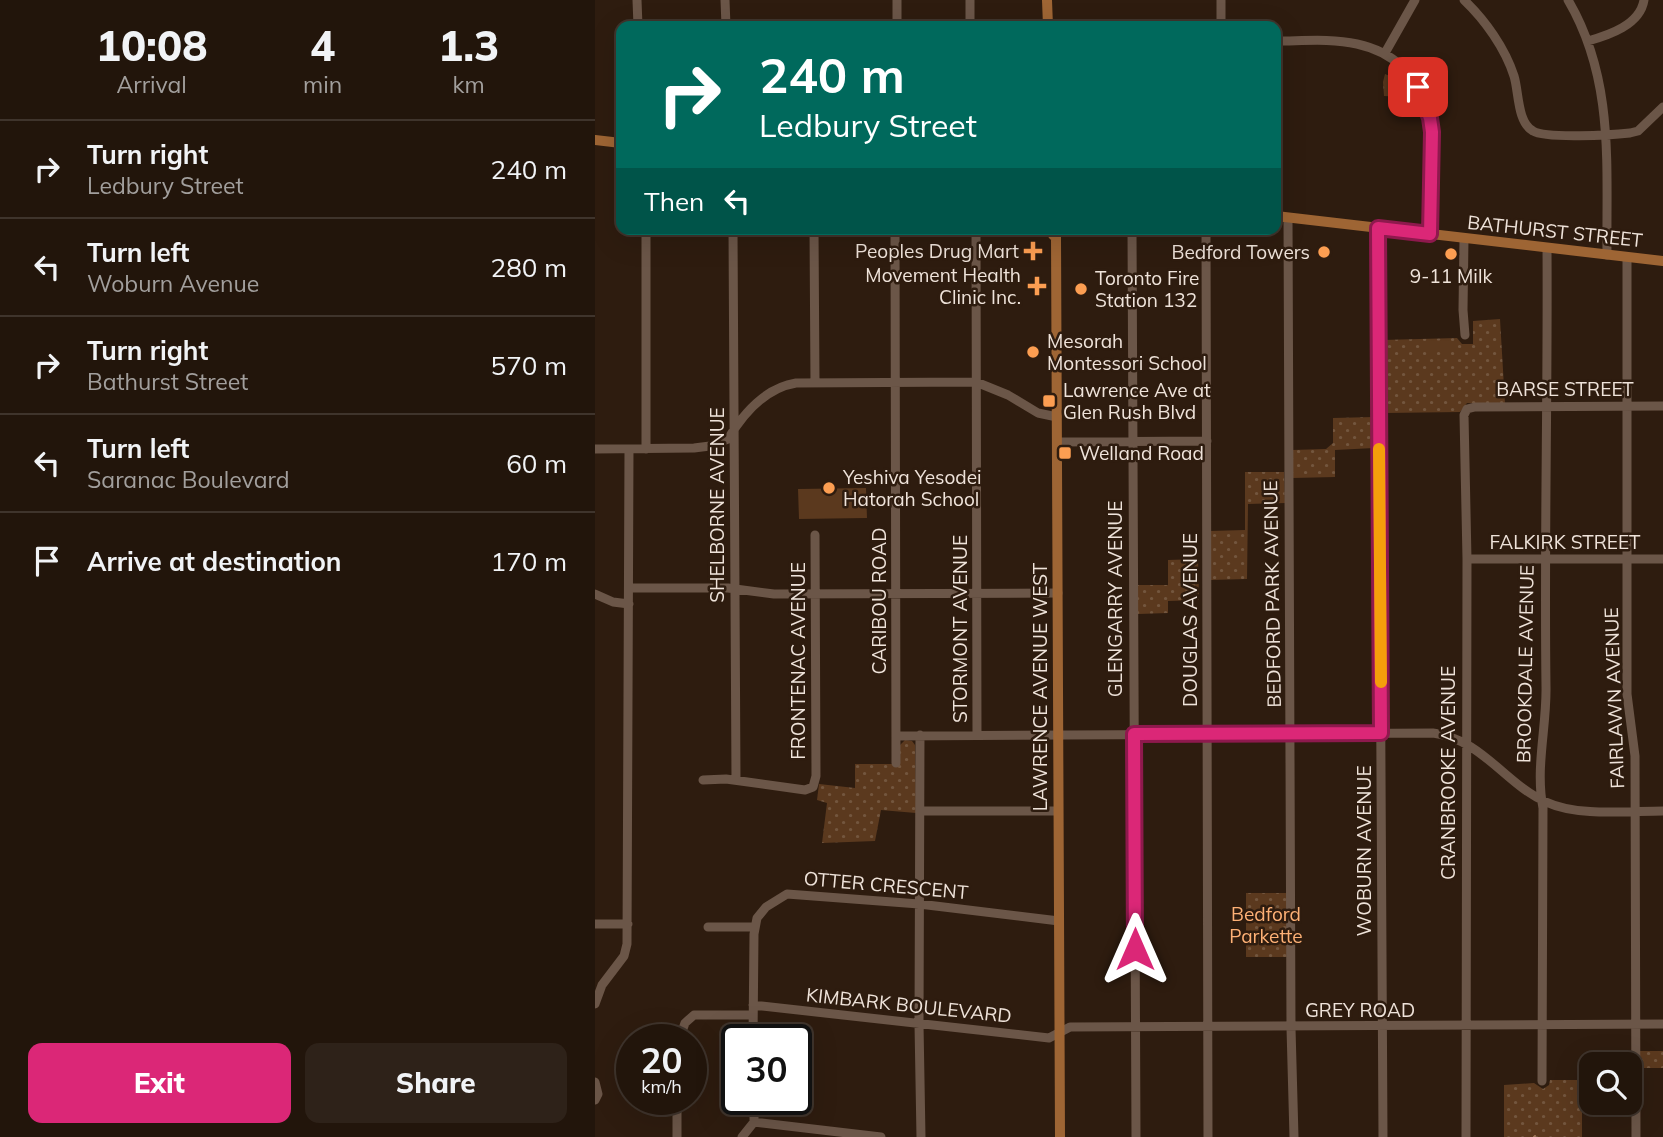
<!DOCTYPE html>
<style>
body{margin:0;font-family:Mulish,sans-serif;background:#2e2219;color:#f1f3f6;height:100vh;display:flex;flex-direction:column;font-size:26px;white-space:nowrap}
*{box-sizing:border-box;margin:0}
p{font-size:23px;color:#a29f9d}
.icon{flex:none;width:38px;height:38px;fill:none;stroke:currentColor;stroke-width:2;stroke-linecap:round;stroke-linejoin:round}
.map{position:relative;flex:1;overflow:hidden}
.panel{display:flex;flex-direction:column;background:#22150b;width:595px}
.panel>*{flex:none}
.hud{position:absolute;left:21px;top:21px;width:665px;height:214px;border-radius:14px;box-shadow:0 7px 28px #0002,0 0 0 2px #3f342c;background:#00695c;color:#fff;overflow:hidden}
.fabs{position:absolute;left:984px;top:1052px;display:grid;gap:14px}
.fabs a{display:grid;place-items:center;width:63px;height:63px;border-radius:14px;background:#22150b;box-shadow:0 7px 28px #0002,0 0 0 2px #3f342c;font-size:35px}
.speed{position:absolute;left:21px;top:1024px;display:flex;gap:14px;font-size:35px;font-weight:700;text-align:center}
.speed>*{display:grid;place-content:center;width:91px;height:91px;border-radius:50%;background:#22150b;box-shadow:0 7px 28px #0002,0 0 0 2px #3f342c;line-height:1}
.speed small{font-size:18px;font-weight:400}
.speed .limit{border:4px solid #111;border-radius:10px;background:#fff;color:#111}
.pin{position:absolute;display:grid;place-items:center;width:60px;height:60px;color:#fff;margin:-30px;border-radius:14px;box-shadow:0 4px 10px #0006}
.me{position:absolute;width:77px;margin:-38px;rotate:0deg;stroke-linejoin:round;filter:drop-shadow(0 0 5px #0008)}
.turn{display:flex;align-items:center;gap:24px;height:147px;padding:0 28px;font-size:32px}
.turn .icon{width:91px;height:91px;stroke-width:2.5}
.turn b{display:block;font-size:49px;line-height:60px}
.then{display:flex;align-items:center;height:66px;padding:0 28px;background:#0003;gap:14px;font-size:26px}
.eta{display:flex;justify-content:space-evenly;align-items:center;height:119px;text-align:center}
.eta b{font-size:42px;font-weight:800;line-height:49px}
.button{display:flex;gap:14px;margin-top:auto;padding:14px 28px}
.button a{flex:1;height:80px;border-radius:14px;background:#db2777;color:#fff;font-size:28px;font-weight:800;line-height:80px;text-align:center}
.button a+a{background:#2e2219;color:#f1f3f6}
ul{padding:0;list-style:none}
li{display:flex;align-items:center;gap:21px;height:98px;padding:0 28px;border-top:2px solid #3f342c}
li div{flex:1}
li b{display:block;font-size:26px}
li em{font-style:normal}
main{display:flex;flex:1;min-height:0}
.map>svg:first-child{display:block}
.grass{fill:url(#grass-dots)}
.pitch{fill:#5b391e}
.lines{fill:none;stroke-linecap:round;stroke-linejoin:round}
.stream{stroke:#a17a5b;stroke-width:2}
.minor{stroke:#6b5648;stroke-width:9}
.major{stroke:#9e6534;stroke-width:10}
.route-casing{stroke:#8e194d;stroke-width:18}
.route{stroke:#db2777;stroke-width:12}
.slow{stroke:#f59e0b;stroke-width:12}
.poi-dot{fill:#fc9e52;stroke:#2e1c0f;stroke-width:2.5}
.labels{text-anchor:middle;stroke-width:5;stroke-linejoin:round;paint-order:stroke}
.street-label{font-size:19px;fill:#efe3da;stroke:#2e1c0f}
.poi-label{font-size:19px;fill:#efe3da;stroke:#2e1c0f;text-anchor:start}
.park-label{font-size:19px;fill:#feb176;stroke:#2e1c0f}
</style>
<main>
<section class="panel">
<div class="eta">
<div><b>10:08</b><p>Arrival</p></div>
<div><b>4</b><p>min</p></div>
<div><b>1.3</b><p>km</p></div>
</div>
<ul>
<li><svg class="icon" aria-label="right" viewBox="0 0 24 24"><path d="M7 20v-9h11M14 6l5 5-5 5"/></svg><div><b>Turn right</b><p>Ledbury Street</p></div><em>240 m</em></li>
<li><svg class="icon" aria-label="left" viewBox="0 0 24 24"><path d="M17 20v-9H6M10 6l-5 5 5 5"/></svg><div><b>Turn left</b><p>Woburn Avenue</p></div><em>280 m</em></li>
<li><svg class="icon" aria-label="right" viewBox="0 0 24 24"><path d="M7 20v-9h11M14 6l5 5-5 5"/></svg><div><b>Turn right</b><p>Bathurst Street</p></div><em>570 m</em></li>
<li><svg class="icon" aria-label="left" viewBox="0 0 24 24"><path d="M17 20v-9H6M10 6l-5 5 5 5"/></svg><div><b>Turn left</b><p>Saranac Boulevard</p></div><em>60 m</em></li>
<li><svg class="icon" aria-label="arrive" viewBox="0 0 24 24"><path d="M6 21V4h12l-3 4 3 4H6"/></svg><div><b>Arrive at destination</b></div><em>170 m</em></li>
</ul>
<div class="button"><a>Exit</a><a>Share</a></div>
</section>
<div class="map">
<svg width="1068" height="1137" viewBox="0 0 1068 1137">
<defs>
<pattern id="grass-dots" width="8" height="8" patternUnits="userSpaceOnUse" patternTransform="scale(1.75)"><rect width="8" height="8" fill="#5b391e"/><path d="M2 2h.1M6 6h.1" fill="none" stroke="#73563e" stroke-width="1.8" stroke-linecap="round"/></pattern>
</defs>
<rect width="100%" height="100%" fill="#2e1c0f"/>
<path class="grass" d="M790,74l14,6v7h3l1,10 -19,-1 -1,-14z
M905,319l5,85 -38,-1 -7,9 -76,1 -1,-73 74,-2 5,6h11v-23z
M779,417v31l-39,2v27l-43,1v-28l34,-1 7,-6v-25z
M650,472h39l1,31 -37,1 -1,75 -36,1 -1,-49 35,-1z
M603,559l1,41 -31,1v12l-30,1v-29h30v-25z
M310,740l7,1 3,4 1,68 -35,-3 -6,31 -53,2 5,-40 -10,-3 2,-16 36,4v-24h44v-18z
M651,893h41v64h-41z
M1044,1051h24v17h-24z
M1036,1053v23l-2,-12h-38v13h-5v11h-4v49h-78v-52l30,-2 9,6 6,-4 1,-5h31v-15l11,-4v-7z"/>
<path class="pitch" d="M856,340v12h-22v-11z
M271,488l1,30 -68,1 -1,-30z"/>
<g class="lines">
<path class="stream" d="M939,1137l1,-1"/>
<path class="minor" d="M42,0l1,26
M130,0l1,26
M302,0v26
M375,0v26
M869,0c21,20 41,48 50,76 5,16 3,46 19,55 13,8 79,4 97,2l8,-2 25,-24
M973,0c47,80 38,166 39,255
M626,26v-26
M681,41c26,0 55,-3 81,3 91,20 76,119 73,191
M993,41c21,-6 52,-16 56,-41
M790,53l30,-53
M693,218l3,810 3,109
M783,228l5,909
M51,229v220
M138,229l3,551
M219,229l1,153
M300,229l1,534
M381,229l1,505
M537,229l4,908
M611,229l2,908
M869,239l-1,71 2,25
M1032,257v437l8,62 1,381
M462,442l150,-1
M0,449l99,-1 16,-2 18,-7c15,-25 37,-51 68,-56l180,-1 32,13 30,18 19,4
M872,559h196
M35,588h98l46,6 284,-1
M0,594l18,8 16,2
M325,735l-1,289 2,113
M302,736l536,-3c49,6 72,51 113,69 32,15 82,9 117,9
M108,780l23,-1 79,11 8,-3 3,-11 -1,-241
M325,811h138
M0,924h33
M113,927h47
M0,1004l7,-19 22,-29 3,-12 2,-495
M158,1005l296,33 21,-11 593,-3
M84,1040l6,-17 9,-8h59
M158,1040l1,-106 3,-16 9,-11 21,-13 132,10 140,17
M947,1081l1,-273c-8,-40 4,-82 3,-122 -2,-146 2,-292 1,-438
M0,1082l3,12 -3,6
M82,1099v38
M159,1122l127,15
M147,1137l12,-15v-23
M871,1137l1,-578 -3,-144 3,-6 8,-2 188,-1"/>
<path class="major" d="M452,0l1,26
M0,140l26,3
M681,216l387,45
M457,229l1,6 3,2 4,900"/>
</g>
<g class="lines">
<defs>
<path id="route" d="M540,949l-1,-215 247,-1 -3,-505 52,6 2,-102 -2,-14 -12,-31"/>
</defs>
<use href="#route" class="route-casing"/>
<use href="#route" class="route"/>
<path class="slow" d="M784,449l2,233"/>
</g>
<g class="poi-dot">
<path d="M434.5 240.5h7v7h7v7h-7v7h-7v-7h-7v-7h7z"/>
<circle cx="729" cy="252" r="7"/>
<circle cx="856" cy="254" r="7"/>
<path d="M438.5 275.5h7v7h7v7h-7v7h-7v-7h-7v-7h7z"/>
<circle cx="486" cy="289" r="7"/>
<circle cx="438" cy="352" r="7"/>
<rect x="447" y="394" width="14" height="14" rx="3.5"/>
<rect x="463" y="446" width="14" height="14" rx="3.5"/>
<circle cx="234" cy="488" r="7"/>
</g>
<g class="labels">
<g class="street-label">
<text transform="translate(960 231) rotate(6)" y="7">BATHURST STREET</text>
<text x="970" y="396">BARSE STREET</text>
<text transform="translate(122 505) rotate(-90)" y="7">SHELBORNE AVENUE</text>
<text x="970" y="549">FALKIRK STREET</text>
<text transform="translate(677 594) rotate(-91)" y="7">BEDFORD PARK AVENUE</text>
<text transform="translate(520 599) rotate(-90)" y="7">GLENGARRY AVENUE</text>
<text transform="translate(284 601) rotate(-90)" y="7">CARIBOU ROAD</text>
<text transform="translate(595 620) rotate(-90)" y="7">DOUGLAS AVENUE</text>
<text transform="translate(365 629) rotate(-90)" y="7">STORMONT AVENUE</text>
<text transform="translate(203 661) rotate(-90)" y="7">FRONTENAC AVENUE</text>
<text transform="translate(930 664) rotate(-89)" y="7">BROOKDALE AVENUE</text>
<text transform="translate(445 687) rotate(-90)" y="7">LAWRENCE AVENUE WEST</text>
<text transform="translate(1019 698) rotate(-92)" y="7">FAIRLAWN AVENUE</text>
<text transform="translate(853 773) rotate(-90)" y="7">CRANBROOKE AVENUE</text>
<text transform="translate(769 851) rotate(-90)" y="7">WOBURN AVENUE</text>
<text transform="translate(291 885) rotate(5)" y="7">OTTER CRESCENT</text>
<text transform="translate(314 1005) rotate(6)" y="7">KIMBARK BOULEVARD</text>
<text x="765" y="1017">GREY ROAD</text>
</g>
<g class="poi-label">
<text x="424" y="258" text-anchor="end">Peoples Drug Mart</text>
<text x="715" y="259" text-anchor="end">Bedford Towers</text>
<text x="426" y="282" text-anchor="end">Movement Health<tspan x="426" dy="22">Clinic Inc.</tspan></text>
<text x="856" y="283" text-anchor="middle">9-11 Milk</text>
<text x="500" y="285">Toronto Fire<tspan x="500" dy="22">Station 132</tspan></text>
<text x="452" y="348">Mesorah<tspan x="452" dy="22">Montessori School</tspan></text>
<text x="468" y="397">Lawrence Ave at<tspan x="468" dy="22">Glen Rush Blvd</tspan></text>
<text x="484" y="460">Welland Road</text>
<text x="248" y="484">Yeshiva Yesodei<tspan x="248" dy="22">Hatorah School</tspan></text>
</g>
<g class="park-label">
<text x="671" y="921">Bedford<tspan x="671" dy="22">Parkette</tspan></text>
</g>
</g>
</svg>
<div class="fabs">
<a><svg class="icon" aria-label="search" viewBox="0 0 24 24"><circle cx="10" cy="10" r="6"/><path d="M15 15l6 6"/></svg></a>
</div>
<div class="speed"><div>20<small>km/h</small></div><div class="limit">30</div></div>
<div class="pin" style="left:823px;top:87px;background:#d93025"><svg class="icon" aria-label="arrive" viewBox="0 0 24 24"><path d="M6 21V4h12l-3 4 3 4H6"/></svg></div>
<svg class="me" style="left:540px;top:949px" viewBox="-20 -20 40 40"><path d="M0-17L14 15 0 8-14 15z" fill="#db2777" stroke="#fff" stroke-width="4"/></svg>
<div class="hud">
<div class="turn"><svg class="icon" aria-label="right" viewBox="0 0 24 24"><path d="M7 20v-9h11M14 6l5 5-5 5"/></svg><div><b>240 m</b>Ledbury Street</div></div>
<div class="then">Then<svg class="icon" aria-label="left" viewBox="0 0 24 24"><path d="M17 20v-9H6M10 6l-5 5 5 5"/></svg></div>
</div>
</div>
</main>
